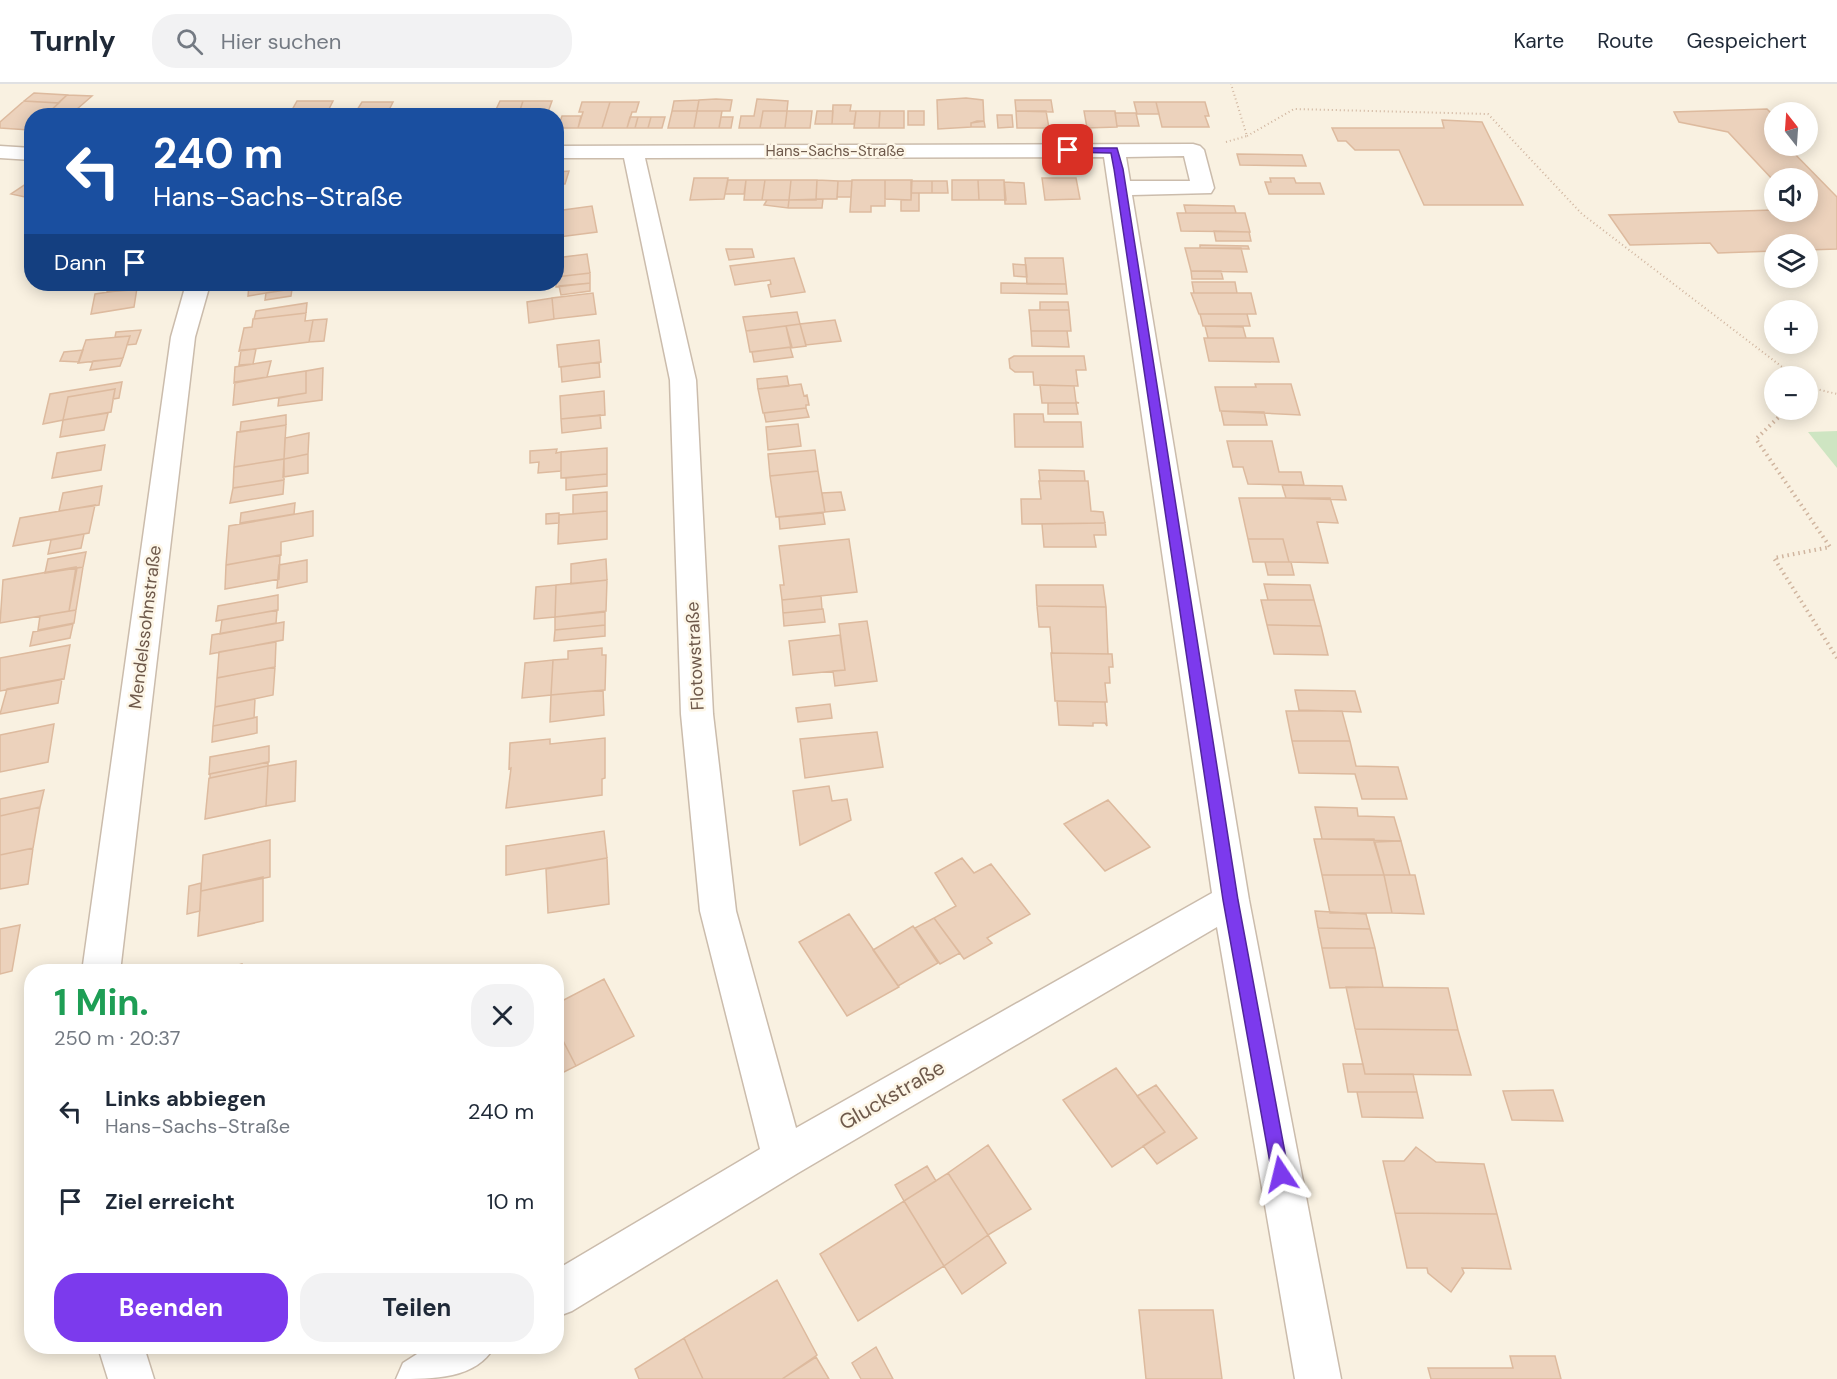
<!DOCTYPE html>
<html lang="de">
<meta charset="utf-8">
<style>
body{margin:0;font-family:"DM Sans",sans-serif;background:#f2f2f3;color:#1f2937;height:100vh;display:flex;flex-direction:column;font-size:22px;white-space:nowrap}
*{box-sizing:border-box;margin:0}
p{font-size:20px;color:#747a83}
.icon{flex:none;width:33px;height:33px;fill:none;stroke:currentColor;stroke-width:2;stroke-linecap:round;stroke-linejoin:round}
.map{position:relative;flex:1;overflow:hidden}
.sheet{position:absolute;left:24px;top:880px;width:540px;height:390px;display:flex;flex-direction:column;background:#fff;border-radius:24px;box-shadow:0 3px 15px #0003}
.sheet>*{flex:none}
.top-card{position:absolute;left:24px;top:24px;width:540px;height:183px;border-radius:24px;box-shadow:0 3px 15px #0003;background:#1a4fa0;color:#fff;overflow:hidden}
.needle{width:39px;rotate:343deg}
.buttons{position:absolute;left:1764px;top:18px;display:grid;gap:12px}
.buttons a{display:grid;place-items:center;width:54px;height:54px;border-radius:50%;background:#fff;box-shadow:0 3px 15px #0003;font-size:30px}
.pin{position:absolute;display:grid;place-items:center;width:51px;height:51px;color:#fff;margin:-26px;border-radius:12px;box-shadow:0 3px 9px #0006}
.me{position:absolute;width:66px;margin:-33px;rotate:350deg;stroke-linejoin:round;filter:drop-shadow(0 0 4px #0008)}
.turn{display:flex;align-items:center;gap:21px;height:126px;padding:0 30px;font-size:27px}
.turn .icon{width:78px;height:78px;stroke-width:2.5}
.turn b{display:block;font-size:42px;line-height:51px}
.then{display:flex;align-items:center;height:57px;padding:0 30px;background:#0003;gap:12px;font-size:22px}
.round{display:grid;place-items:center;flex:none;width:63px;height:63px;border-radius:24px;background:#f2f2f3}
.summary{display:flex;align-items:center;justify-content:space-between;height:102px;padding:0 30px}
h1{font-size:36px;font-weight:700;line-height:45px;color:#1e9e55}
.action{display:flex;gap:12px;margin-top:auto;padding:12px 30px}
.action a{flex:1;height:69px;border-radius:24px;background:#7c3aed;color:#fff;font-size:24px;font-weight:700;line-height:69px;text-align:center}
.action a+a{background:#f2f2f3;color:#1f2937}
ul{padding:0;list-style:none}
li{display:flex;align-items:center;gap:18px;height:90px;padding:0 30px}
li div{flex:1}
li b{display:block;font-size:22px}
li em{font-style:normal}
header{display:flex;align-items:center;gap:36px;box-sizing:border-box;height:84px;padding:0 30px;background:#fff;border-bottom:2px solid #e0e1e3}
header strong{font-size:28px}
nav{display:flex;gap:33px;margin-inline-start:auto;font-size:21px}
.search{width:420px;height:54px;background:#f2f2f3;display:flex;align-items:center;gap:15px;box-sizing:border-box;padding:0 21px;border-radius:24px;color:#747a83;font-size:22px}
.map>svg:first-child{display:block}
.green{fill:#cee5c2}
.building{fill:#ecd2bc;stroke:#ddba9e;stroke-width:1.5}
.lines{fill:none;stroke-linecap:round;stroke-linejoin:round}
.minor-casing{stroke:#cbbcac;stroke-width:3}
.path-far1{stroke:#d0b59f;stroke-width:2;stroke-dasharray:1 3;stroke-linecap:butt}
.path{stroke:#d0b59f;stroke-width:4;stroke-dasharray:1.5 4;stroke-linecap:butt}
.minor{fill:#fff;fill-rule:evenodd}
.route{fill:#7c3aed;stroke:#51269a;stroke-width:1.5}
.labels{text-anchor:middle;stroke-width:5;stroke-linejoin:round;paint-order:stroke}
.far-street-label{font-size:15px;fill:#6e594b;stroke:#fdf6e7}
.street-label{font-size:18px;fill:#6e594b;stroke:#fdf6e7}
.near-street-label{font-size:21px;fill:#6e594b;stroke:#fdf6e7}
</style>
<header>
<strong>Turnly</strong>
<div class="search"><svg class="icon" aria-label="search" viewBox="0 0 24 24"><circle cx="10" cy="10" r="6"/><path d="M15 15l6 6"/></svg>Hier suchen</div>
<nav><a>Karte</a><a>Route</a><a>Gespeichert</a></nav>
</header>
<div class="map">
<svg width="1837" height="1295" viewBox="0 0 1837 1295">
<rect width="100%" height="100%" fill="#f9f1e1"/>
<path class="green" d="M1837,347v37l-29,-36z"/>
<path class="building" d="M34,9l33,2 -9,8 -34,-2z
M67,11l25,1 -23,20h-24z
M966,14l17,2 1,21 -13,2v4l-33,2 -1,-29z
M716,15l16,1 -2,11h-33l2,-11z
M757,15l31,2 -1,10h-24l-3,17h-21l2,-12h13z
M699,16l-2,11h-25l2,-10z
M1015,16h36l2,12 -37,-1z
M24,17l35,2 -14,13h-13v11l-3,3 -29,-2v-6z
M297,17h36l-6,12h-5l2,-3h-32z
M500,17h23l-5,15h-25z
M523,17h29l-4,11h-4l-1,4h-25z
M362,18h31l-4,8h-32z
M582,18h28l-8,26h-24l5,-16h-4z
M610,18h29l-3,10h-4l-5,16h-25z
M1134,18h22l3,12h-22z
M1156,18h49l4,14h-4l4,11h-47z
M833,21h18l-1,6h6l-2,13h-22z
M454,25l-3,7h-32l3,-6z
M1767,25l7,7v30h13l50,51v52l-29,1v-6h-34v7l-56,2 -8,-10 -80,2 -21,-30 165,-5 34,2v-34h-34v3l-46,-49 -49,-10 -5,-10z
M161,26h32l-4,6h-32z
M227,26h31l-3,6h-32z
M292,26h32l-4,6h-32z
M357,26h32l-3,6h-32z
M124,27l-3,5h-36l2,-4z
M129,27h22l-5,5h-25z
M672,27h25l-3,17h-26z
M697,27h25l-3,17h-25z
M763,27h24l-2,17h-25z
M787,27h25l-2,17h-25z
M817,27h16l-1,13h-17z
M856,27h24l-1,17h-25z
M880,27h24v17h-25z
M908,27h16v14h-16z
M1016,27h30l3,17h-32z
M1084,27h31l2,16 -30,1z
M1115,29h21l3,13h-22z
M997,31h15l1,12 -15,1z
M562,32h19l-3,12h-20z
M630,33h8l-3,11h-8z
M638,33h13l-3,11h-13z
M651,33h14l-3,11h-14z
M721,33h12l-2,11h-12z
M1442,36l40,2 41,83h-99l-25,-55h-44l-9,-9h-8l-6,-13h112z
M977,37h7l1,6h-14v-4z
M1237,70l65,1 4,11 -66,-1z
M569,87l-4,13h-9v-12z
M694,94h34l-4,21 -34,1z
M1042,94h34l4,21 -35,1z
M1270,94h24l2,5h24l4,11h-55l-4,-12h6z
M32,96v12l-7,5 -14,-3z
M728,96h18l-2,14h-19z
M746,96h19l-3,20h-18z
M765,96h26l-2,20h-27z
M791,96h26l-1,20h-27z
M817,96l21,1 -1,18h-21z
M852,96h33v26h-14v6h-21z
M885,96h27l-1,20 -26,-1z
M952,96h26l1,20h-27z
M978,96h26l2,20h-27z
M838,97h14l-1,16h-14z
M911,97h21v12h-21z
M932,97h15l1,12h-16z
M1004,98l20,1 2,21h-21z
M911,109h8v18h-18v-11h10z
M823,115l-1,9h-34l1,-8z
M767,116h22l-1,8 -24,-3z
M1184,121l50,1 2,7h-50z
M592,122l5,26 -38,5 -3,-26z
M1177,129h68l5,19 -69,-1z
M1214,147l35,1 2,9h-35z
M1200,161l48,1 1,3 -49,-1z
M1185,164h56l6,24 -56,-1z
M726,165h26l2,8 -25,3z
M587,170l3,19 -34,4v-19z
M794,174l11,34 -34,5 -3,-12 3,-1 -1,-4 -35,5 -5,-19z
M1025,174h38l3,26h-39z
M1013,180l13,1 1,12 -13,-1z
M1191,187h30l2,8h-31z
M590,189v10l-34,4v-10z
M1192,198h43l2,11h-43z
M590,199v8l-29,4 -2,-9z
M1001,199l65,1 1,10 -66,-1z
M109,200h34v5l-36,3z
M249,200h67v1l-68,11z
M137,204l-3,19 -43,7 4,-20z
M292,205l-1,7 -26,4 1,-7z
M593,209l3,21 -42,5 -2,-21z
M1191,209h60l5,21h-57z
M552,214l2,21 -25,4 -2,-21z
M1040,218h28l1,8h-29z
M307,219l-1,10 -52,6 2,-8z
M1029,226h40l2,21h-40z
M797,228l3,12 -54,7 -3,-14z
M306,229l-1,8 8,-1 -4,22 -70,9 5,-23 8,-1 1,-8z
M1200,230h47l3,12h-47z
M327,235l-3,22 -15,1 4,-22z
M835,236l6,21 -35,4 -6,-21z
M800,240l6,22 -15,2 -5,-22z
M786,242l6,21 -42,5 -4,-21z
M1205,242l38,1 3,11h-38z
M141,246l-5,14 -9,1 3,-9 -15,1 1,-5z
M1031,247h36l2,16 -37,-1z
M130,252l-7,22 -45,5 8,-23z
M1204,254h69l6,24 -70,-1z
M599,256l2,22 -42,5 -2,-22z
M790,263l3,10 -39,5 -2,-10z
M256,265l-3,15 -14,1 2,-15z
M83,266l-4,12 -19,-1 4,-9z
M1014,272h70l2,14h-10l2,16 -44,-1 -1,-13h-18l-5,-4 -1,-9z
M123,274l-3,8 -30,4 3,-9z
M271,277l-4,16 -33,6 1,-16z
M599,278l1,15 -38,5 -1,-15z
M323,284l-1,32 -44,6 1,-8 27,-5v-22z
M306,287v22l-73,12 2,-23z
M787,292l2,10 -31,3 -1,-10z
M122,298l-3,16 -6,1 2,-10 -47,8 -5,23 -20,4 7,-30z
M801,300l3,12 3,-1 2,10h-3v3l-43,5 -5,-24z
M1255,300h36l9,31 -80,-4 -5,-24h41z
M1040,301l37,1h-3l2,16 3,1h-37z
M115,305l-4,23 -48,8 5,-23z
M604,307l1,24 -44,4 -1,-23z
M1048,319h28l2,11h-30z
M806,324l3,9 -43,5 -2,-9z
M1221,327l43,1 3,13h-43z
M108,329l-4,17 -44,7 3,-17z
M1014,330h29l1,8h37l2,25h-68z
M286,331v10l-46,7 1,-10z
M600,331l1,13 -39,5 -1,-14z
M798,340l3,22 -33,4 -2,-23z
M286,341l-2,34 -50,8 3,-35z
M309,349l-1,21 -24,5 1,-21z
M1227,357h45l7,31h22l3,13 -56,-1 -5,-17h-10z
M105,361l-4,25 -49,8 5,-25z
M607,364v26l-46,4v-26z
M557,365l-1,4 5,-1v19l-23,2 1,-11 -9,1v-12z
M815,366l3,21 -48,5 -2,-22z
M308,370v19l-25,4 1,-18z
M284,375v21l-51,8 1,-21z
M1039,386l45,1 1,10h-45z
M818,387l7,41 -49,5 -6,-41z
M607,390v12l-41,4v-12z
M284,396l-1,14 -53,9 3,-15z
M1039,397h49l3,30 12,1 2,11 -83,1 -1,-25h20z
M1282,401l60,1 4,14 -60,-2z
M102,402l-3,19 -40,6 4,-18z
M607,408v19l-34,3v-19z
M841,408l4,18 -20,2 -3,-19z
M1239,414h91l8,25 -21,-1 11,41 -39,-1 -6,-23h-35z
M295,419l-1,11 -54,9 1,-10z
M95,421l-6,28 -76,13 7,-28z
M313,427v25l-32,6v13l-55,10 3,-39z
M607,427v28l-49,5 1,-29z
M559,429v10l-13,1v-10z
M823,429l2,11 -45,5 -1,-12z
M1105,439l1,12h-12l2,12h-52l-2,-23z
M84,450l-3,14 -33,6 3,-14z
M849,455l8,53 -75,8 -2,-15h4l-5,-39z
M1248,455h35l6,23h-36z
M86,468l-3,15 -38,6 3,-14z
M280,471l-1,24 -54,10 1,-24z
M606,475l1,21 -36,4v-20z
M307,476v22l-30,6 2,-23z
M1265,478h26l3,13h-26z
M76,483l-7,44 -69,12 3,-43z
M83,483l-7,43 -7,1 8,-43z
M607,496l-1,31 -51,6 1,-32z
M1264,500l46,1 4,15h-46z
M556,501l-1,32 -21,2 2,-32z
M1036,501h67l3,22 -69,-1z
M278,511v15l-62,11 2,-15z
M821,512l1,13 -39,4 -1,-13z
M1261,516h53l7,26 -54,-1z
M1037,522l69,1 2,47 -56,-1 -2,-26h-11z
M823,525l2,13 -41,4 -1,-13z
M76,526l-2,13 -36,7 2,-14z
M277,526l-1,13 -56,11 2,-14z
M605,528v13l-50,5v-13z
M867,537l10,60 -42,5 -2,-15 12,-1 -6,-46z
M284,538l-1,18 -73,14 2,-19z
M73,540l-3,14 -40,8 3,-14z
M605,541v11l-51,5 1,-11z
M1267,541l54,1 7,29 -54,-1z
M840,551l5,35 -52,5 -4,-34z
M276,558l-1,25 -58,11 2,-26z
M70,561l-6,34 -64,12v-33z
M602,564v7h4l-1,35 -54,5 2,-35 15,-1v-8z
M1051,569l61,1 1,13h-4l1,16h-5l2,19 -52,-1z
M553,576l-2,35 -29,3 3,-35z
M275,583l-2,28 -58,12 2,-29z
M62,595l-4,24 -58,11 7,-25z
M603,606l1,25 -54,7 1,-27z
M1295,606l60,1 6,21 -62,-2z
M255,615l-1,19 -41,8 2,-19z
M1057,617l48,1 2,24 -2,-3h-12v3l-34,-1z
M830,620l2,14 -34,4 -2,-14z
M1286,627h56l8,30h-58z
M257,633v16l-45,9 1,-16z
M54,640l-6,38 -48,10v-37z
M877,648l6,35 -78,11 -5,-39z
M605,654v40l-3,1v16l-96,13 5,-40 -2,1 1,-26 40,-4v5z
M1292,657h58l6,25 42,1 9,32h-45l-7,-25 -56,-1z
M269,662v16l-60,12 1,-17z
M296,677l-1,40 -29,5 2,-40z
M268,678v4l-58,12v-4z
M268,682l-2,40 -61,13 4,-41z
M829,702l3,15 15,-2 4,21 -51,25 -7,-54z
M44,706l-4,17 -40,9v-17z
M1108,716l42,47 -45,24 -41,-47z
M40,723l-7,41 -33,7v-39z
M1315,723l42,1 1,8 36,1 7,24 -79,-2z
M604,747l3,27 -101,17v-29z
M1314,755h60l10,36h-62z
M270,756v37l-69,14 2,-36z
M1401,757l9,34h-26l-10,-33z
M33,764l-5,36 -28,5v-34z
M607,774l2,46 -61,9 -2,-44z
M962,774l12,15 17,-9 39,50 -43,24 5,5 -28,16 -30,-41 22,-12 -21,-33z
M1322,791h62l8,38h-62z
M1384,791h31l9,39 -32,-1z
M263,793v44l-65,15 3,-45z
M201,799l-1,28 -13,3 2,-28z
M1315,827l51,3 4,15 -52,-1z
M849,830l50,73 -52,29 -48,-74z
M934,834l26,35 -20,11 -25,-36z
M20,841l-8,46 -12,3v-45z
M913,842l25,37 -40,23 -25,-36z
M1318,844l52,1 5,19h-53z
M1322,864h53l8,39 -53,1z
M242,880l1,8h-30z
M604,895l30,57 -58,30 -20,-39v-23z
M1346,903l102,1 10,42 -103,-1z
M556,943l20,39 -20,10z
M1355,945l103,1 13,45 -106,-1z
M1343,980h20l2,10h48l4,18h-69z
M1116,984l49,64 -53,35 -49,-67z
M1156,1001l41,53 -40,26 -14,-18 22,-14 -28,-36z
M1553,1006l10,31 -51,-1 -9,-29z
M1357,1008h60l6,26 -61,-1z
M988,1061l43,64 -43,26 -40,-62z
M1416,1063l20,15 48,2 13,50 -102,-1 -12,-52h21z
M927,1082l9,15 -32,20 -9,-16z
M948,1089l40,62 -44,31 -40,-65z
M904,1117l40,65 -86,55 -38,-67z
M1395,1129l102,1 14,55 -49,-1 2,5 -13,19 -23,-19 -1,-5h-20z
M988,1151l18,28 -44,31 -18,-28z
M777,1196l40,75 -35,24h-79l-19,-41z
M1139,1226h74l9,69h-76z
M684,1254l19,41h-64l-4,-10z
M876,1263l17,32h-32l-9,-16z
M1510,1272h45l6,23h-130l-3,-11h85z
M816,1273l13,22h-47z"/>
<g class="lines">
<defs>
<path id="minor" d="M1193,60l7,2 4,4 10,38 -3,5 -79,2 117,705 92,479h-46l-78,-452 -419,246 -226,138 -16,6v-47l204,-121 -60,-238 -19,-197 -11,-334 -46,-222h-68v-12zM1184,72l6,25h-60l-4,-24zM1104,73l108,736 -416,235 -60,-217 -23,-197 -17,-334 -51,-222z
M0,62l32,2v12l-32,-2z
M186,200h24l-15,53 -75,635h-38l89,-635z
M98,1263h46l10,32h-46z
M428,1263h66c-18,32 -60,32 -98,32l7,-16z"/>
</defs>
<use href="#minor" class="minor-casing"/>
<path class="path-far1" d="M1247,52l47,-27 194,5 94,100 212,162
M1226,58l21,-6 -16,-52
M1808,303l29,7"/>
<path class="path" d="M1786,326l-30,29 74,108 -56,11 63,100"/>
<use href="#minor" class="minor"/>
</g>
<path class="route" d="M1068,64h49l6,21 115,731 51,274 -2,6 -6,3 -6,-3 -3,-6 -49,-274 -109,-731 -3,-16 -46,-1z"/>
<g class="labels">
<g class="far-street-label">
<text x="835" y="72">Hans-Sachs-Straße</text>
</g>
<g class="street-label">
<text transform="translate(145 543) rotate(-83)" y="6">Mendelssohnstraße</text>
<text transform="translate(695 572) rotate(-93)" y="6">Flotowstraße</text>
</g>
<g class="near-street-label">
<text transform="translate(892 1011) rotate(-30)" y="7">Gluckstraße</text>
</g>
</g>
</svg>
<div class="buttons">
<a><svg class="needle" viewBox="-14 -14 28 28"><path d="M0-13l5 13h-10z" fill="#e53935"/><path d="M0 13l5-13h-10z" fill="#747a83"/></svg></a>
<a><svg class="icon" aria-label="sound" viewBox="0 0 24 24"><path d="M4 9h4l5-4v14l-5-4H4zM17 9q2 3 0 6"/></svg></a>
<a><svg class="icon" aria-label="layers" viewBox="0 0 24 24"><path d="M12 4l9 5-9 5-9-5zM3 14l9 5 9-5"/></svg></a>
<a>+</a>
<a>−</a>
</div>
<div class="pin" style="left:1068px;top:66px;background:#d93025"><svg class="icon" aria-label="arrive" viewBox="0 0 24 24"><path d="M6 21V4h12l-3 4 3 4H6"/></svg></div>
<svg class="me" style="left:1281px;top:1090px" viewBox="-20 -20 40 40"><path d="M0-17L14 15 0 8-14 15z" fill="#7c3aed" stroke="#fff" stroke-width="4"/></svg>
<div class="top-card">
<div class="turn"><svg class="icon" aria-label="left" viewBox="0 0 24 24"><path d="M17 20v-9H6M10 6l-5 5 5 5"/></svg><div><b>240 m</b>Hans-Sachs-Straße</div></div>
<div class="then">Dann<svg class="icon" aria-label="arrive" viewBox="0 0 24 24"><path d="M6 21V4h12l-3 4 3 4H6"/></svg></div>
</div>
<section class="sheet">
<div class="summary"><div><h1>1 Min.</h1><p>250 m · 20:37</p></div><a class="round"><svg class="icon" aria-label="close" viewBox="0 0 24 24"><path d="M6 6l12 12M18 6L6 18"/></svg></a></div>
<ul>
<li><svg class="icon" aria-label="left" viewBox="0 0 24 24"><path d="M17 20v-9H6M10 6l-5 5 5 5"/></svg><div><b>Links abbiegen</b><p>Hans-Sachs-Straße</p></div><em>240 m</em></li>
<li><svg class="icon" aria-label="arrive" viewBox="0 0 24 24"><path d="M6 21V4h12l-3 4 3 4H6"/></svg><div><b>Ziel erreicht</b></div><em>10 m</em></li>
</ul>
<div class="action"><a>Beenden</a><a>Teilen</a></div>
</section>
</div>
